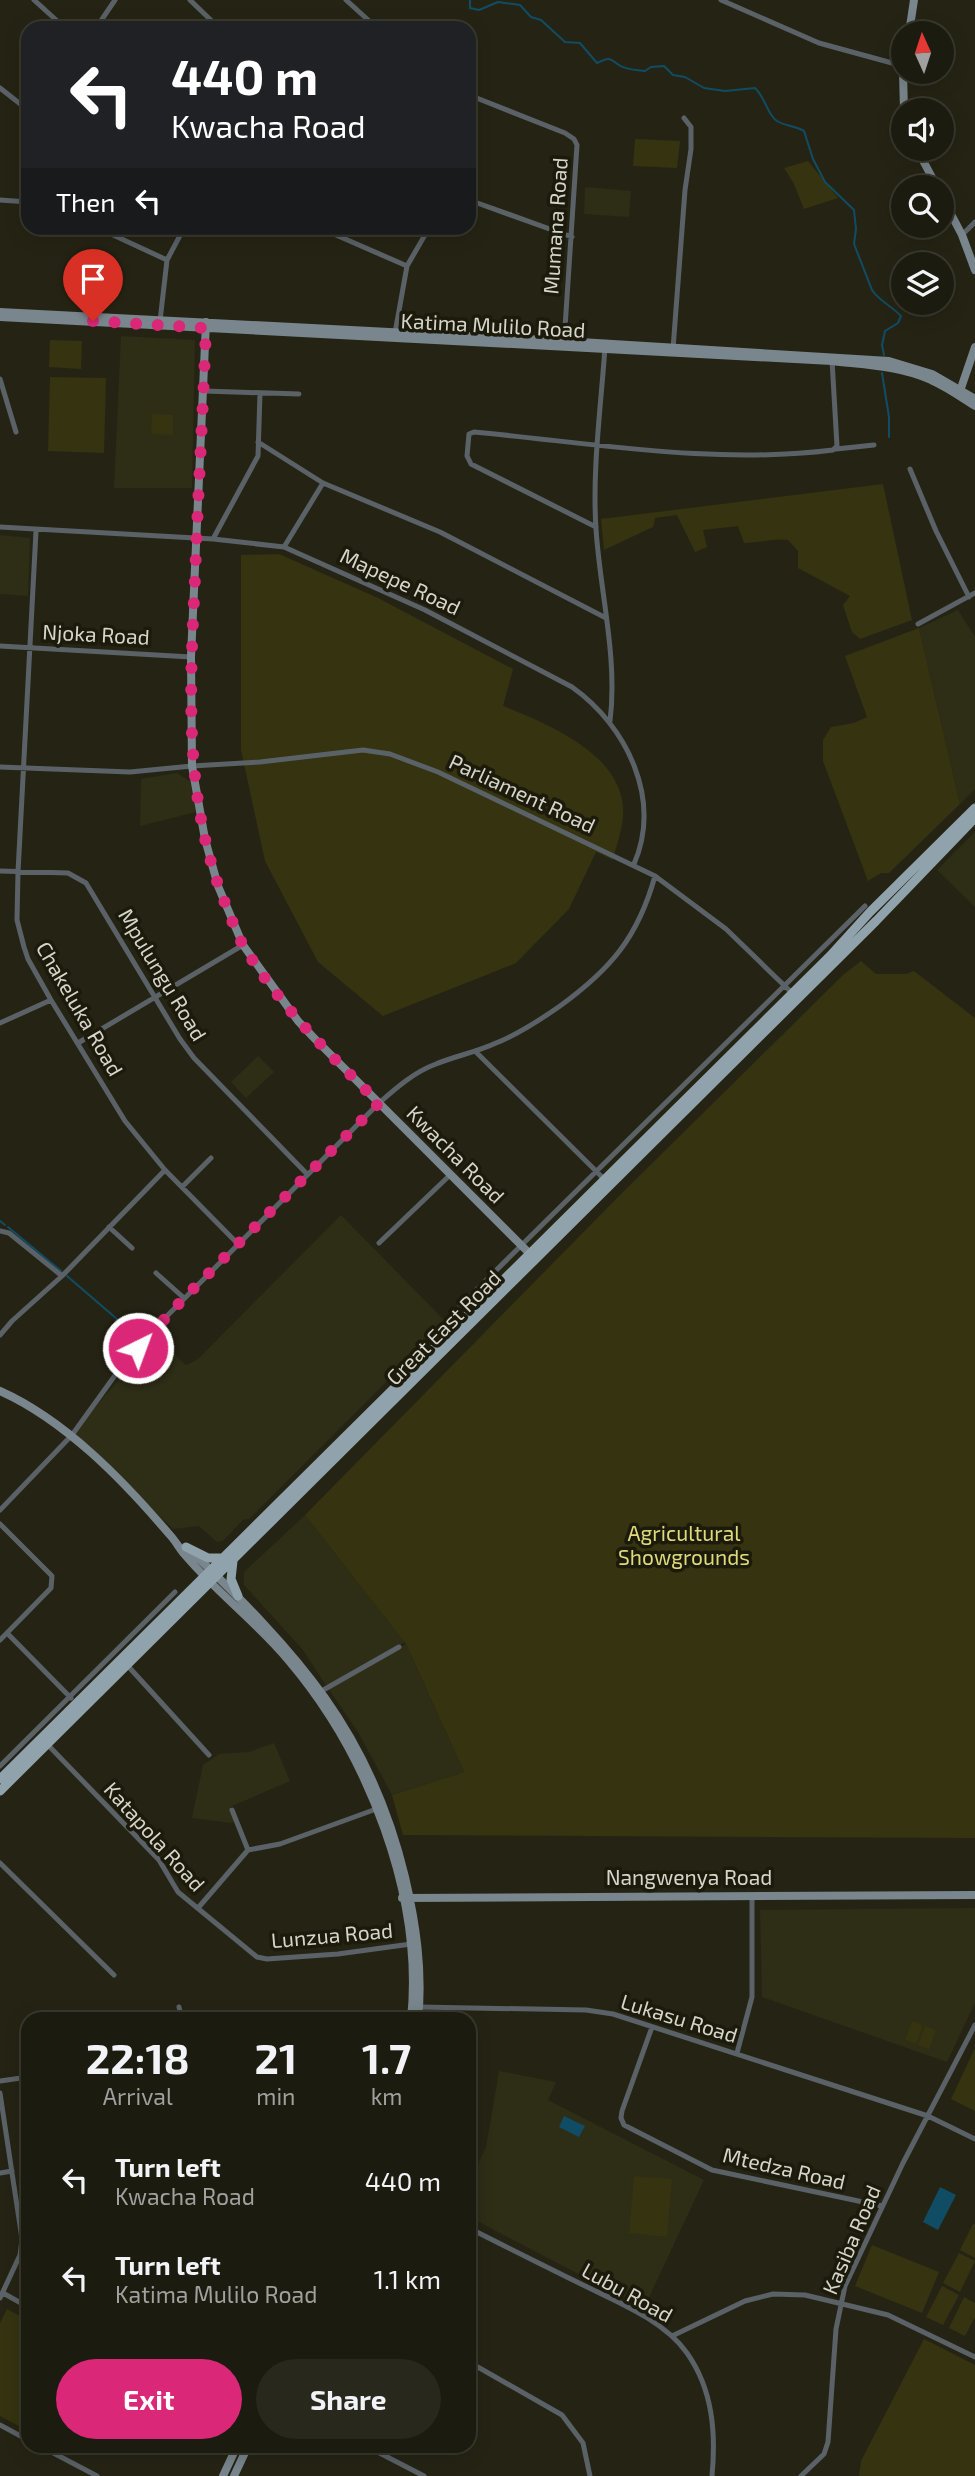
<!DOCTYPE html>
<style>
body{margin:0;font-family:"Exo 2",sans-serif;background:#29281d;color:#f1f3f6;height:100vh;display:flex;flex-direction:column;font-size:26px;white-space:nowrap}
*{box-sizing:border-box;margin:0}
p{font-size:23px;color:#a0a19e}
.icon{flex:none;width:38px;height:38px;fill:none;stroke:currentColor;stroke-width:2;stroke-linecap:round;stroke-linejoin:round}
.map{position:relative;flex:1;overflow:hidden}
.sheet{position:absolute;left:21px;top:2012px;width:455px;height:441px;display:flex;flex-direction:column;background:#1c1b0f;border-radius:21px;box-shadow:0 4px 18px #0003,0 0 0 2px #3a392f}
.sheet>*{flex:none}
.banner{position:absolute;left:21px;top:21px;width:455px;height:214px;border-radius:21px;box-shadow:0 4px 18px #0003,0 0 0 2px #3a392f;background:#202124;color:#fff;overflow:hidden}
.needle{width:46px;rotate:357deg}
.fabs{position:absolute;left:891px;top:21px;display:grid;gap:14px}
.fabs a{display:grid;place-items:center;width:63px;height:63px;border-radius:50%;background:#1c1b0f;box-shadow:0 4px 18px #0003,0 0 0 2px #3a392f;font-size:35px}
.pin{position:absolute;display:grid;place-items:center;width:60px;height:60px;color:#fff;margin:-72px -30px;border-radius:50% 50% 50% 0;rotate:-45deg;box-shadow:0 0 7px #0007}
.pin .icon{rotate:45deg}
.me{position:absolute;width:77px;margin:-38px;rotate:42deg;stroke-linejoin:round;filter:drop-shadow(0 0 5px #0008)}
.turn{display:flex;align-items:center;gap:24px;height:147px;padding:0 35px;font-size:32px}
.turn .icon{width:91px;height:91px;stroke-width:2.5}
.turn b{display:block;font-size:49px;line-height:60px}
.then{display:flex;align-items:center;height:66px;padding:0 35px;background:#0003;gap:14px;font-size:26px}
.eta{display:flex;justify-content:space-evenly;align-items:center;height:119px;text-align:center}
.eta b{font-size:42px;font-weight:700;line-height:49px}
.action{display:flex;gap:14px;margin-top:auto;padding:14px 35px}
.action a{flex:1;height:80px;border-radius:42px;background:#db2777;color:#fff;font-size:28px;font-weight:700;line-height:80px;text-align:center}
.action a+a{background:#29281d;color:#f1f3f6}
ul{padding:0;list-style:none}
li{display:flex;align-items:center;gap:21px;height:98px;padding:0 35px}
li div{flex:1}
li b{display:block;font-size:26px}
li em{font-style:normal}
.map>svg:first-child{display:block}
.built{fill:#2e2d16}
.green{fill:#353310}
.water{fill:#114c65}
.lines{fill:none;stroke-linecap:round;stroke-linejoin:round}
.stream{stroke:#114c65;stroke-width:2}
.street{stroke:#5a6267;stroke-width:5}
.secondary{stroke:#79868d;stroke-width:8}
.primary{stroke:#90a2ab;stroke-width:9}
.route{stroke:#db2777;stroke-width:12;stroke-dasharray:0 21.6}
.labels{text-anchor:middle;stroke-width:7;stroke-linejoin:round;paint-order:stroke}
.street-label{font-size:21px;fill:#d5d5cb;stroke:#1c1b0b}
.park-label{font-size:21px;fill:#dfdb7b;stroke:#1c1b0b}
</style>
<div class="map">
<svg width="975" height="2476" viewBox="0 0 975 2476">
<rect width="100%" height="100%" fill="#252414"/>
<path class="built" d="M585,187l46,4 -2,26 -45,-3z
M121,336l74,4 -3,148h-78z
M0,535l30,3 -2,58 -28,-2z
M958,610l17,27v152l-15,15 -41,-176z
M177,773l13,8 6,31 -56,14 1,-47z
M975,832v75l-38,-37z
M258,1056l16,16 -28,26 -15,-16z
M341,1215l105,107 -197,197 -6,1 -20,21 -6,1 -18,-16 -26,3 -100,-95 78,-93 6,-2 29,26 11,-5z
M305,1515l100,127 -78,45 -24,-37 -59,-65v-13z
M406,1644l58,128 -72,23 -34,-63 -30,-44z
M274,1743l16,38 -60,26 5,14 -3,2 -40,-5 11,-53 16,-11 30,-2z
M975,1908v95l-28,59 -185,-65 -2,-87z
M499,2071l57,11 -8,18 156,80 -60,128 -175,-91v-35l17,-35z"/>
<path class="green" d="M635,139l45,2 -3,27 -44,-2z
M808,161l30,37 -34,11 -11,-27 -9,-14z
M50,340l32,1 -1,28 -32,-2z
M50,377l56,1 -2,75 -56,-2z
M152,414l21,1v20l-22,-1z
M883,484l29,136 -52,19 -8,-7 -9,-27 7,-9 -52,-28v-17l-10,-11c-15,-2 -28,3 -44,3l-6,-17 -35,4 4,17 -12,5 -18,-37 -22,3 -2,9 -49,23 -3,-31z
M279,554l99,44 135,71 -10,37c45,18 125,50 120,111 -1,14 -7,29 -10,43l-17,-8 -27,57 -53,54 -133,53 -65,-54 -53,-101 -24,-111v-195z
M919,628l41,176 -71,69h-8l-13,8 -45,-120v-21l8,-13 23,-4 13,-6 -22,-61z
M861,961l15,13h30l8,-3 61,47v820l-572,-3 -11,-40 72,-23 -58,-128 -101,-129 317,-322 221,-218z
M912,2021l11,4 -7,19 -11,-4z
M925,2026l11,4 -7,19 -11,-4z
M975,2048v63l-24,-12z
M634,2176l38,3 -5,58 -38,-4z
M973,2224l2,1v33l-15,-8z
M872,2245l67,27 -17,41 -67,-27z
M959,2253l16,8 -15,31 -17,-9z
M942,2286l17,9 -16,30 -17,-8z
M964,2297l11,6v14l-10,19 -16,-8z
M7,2309l21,11v111l-28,-15v-93z
M924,2339l51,26v111h-116l2,-15z"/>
<path class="water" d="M564,2116l21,10 -6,11 -20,-10z
M940,2187l16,8 -18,35 -15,-8z"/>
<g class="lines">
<path class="stream" d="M470,0v8l9,2 19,-8 22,3 11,12 10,3 24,22 15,1 17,20c13,-6 12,-5 22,2 7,5 18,5 26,6l6,-4 13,-1 9,9 12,2 19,11 21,3 30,-3c11,10 12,27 22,33 8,5 19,5 27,10l9,28 12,23 29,28 2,19 -2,15 18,46c7,11 20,16 29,26l-3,7 -13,8 -3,14 2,10
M882,373l7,44v20
M0,1221l5,4
M8,1227l53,44
M67,1276l72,62"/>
<path class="street" d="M34,0l31,28
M190,0l29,28
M346,0l31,28
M721,0l98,43 84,23
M96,28l19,-28
M0,88l28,22
M469,95l96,38 9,6 3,6 -13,198
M0,200l28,2
M469,200l103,37
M98,228l69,32
M320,228l87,38
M962,235l13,-13
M160,321l7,-61 17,-32
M395,333l12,-67 22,-38
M605,347c-4,59 -13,123 -9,182 4,63 22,129 14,192
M673,349l12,-159 6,-41v-22l-7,-9
M0,379l16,53
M204,391l95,3
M258,442l65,41 117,49 166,86
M836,449l38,-4
M910,469l26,62 33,66
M0,527l213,12 71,8 141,63 147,77c55,39 90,112 62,177
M596,527l-125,-63 -4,-8 2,-22 5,-2c119,11 240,33 359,18l4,-4 -5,-86
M36,531l-18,341 -1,48 7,27 4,12 23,41 74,121 40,49 73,74
M213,539l45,-83 2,-63
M284,547l39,-64
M918,624l57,-31
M0,646l191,11
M0,767l130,5 62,-6 68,-4 103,-12 27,4 48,18 217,104 71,53 66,64
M0,871l68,2 18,10 94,156 14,19 113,116
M0,1023l51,-23
M78,1043l165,-98
M475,1051l129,128
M182,1187l29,-29
M109,1227l23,21
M0,1231l9,2 53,43
M379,1243l71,-68
M156,1273l28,25
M460,1306l405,-400
M0,1335l12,-14 50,-45 103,-106
M0,1510l72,-75 44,-61 49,-56 214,-215c17,-15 35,-31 57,-39 19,-8 41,-12 60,-21 23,-9 44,-23 64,-37 51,-37 78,-69 95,-130
M0,1524l52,52 -1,12 -51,52
M7,1633l64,65
M127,1665l82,90
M318,1693l81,-46
M47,1744l112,116 19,32 79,65 10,2 71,-5 73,-10
M0,1766l175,-174
M232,1810l16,40
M0,1863l114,112
M198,1908l50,-58 32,-6 99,-36
M179,2007l3,13
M419,2007l167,3 27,4 315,102 47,23
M652,2027l-30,84 -1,7 3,7 88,45 170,36
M737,2053l15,-56v-101
M0,2081l28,-4
M0,2093l22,146 -2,16 -20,43
M0,2173l12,-2
M469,2228c35,18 70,35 106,53 37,19 87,37 112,72 26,37 29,80 25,123
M3,2293l25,14
M672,2336l73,-35 28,-7 32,1 83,20 87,42
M469,2362l93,53 21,28 7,33
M0,2425l28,15
M40,2446l57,30
M366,2446l58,30
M801,2476l23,-22 4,-12 8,-113 9,-43 58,-123 72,-138"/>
<path class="secondary" d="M909,33l5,-33
M903,72l1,38
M917,149l20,38
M942,197l20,38 13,35
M0,312l564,29 325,20 43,13 43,25
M0,317l832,44c34,4 69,5 99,19 16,7 30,17 44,26
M206,322l-15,335 1,109 13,73 13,47 25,59 55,76 17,18 218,218
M959,394l16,-47
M0,1391c65,29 123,89 169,143 6,6 10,14 16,21 32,38 73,68 104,106 79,93 135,235 122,359
M192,1552c105,101 178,179 213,325 11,47 18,94 13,143
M402,1898l573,-3
M223,2476l14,-30
M234,2476l14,-30"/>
<path class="primary" d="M186,1547l22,11h14
M233,1561l-2,18 7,17
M0,1779l830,-823 40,-44 105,-104
M0,1791l876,-870 99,-103"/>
</g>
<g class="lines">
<path class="route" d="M93,321l113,7c-3,83 -8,166 -11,250 -5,109 -12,221 30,325 6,14 11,30 19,44 36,59 86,108 135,156l-195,195 -46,50"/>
</g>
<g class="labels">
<g class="street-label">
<text transform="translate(556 226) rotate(-86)" y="7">Mumana Road</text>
<text transform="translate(493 326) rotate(3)" y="7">Katima Mulilo Road</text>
<text transform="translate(400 582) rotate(25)" y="7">Mapepe Road</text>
<text transform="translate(96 635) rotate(3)" y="7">Njoka Road</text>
<text transform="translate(522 794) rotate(25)" y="7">Parliament Road</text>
<text transform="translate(162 975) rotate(59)" y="7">Mpulungu Road</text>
<text transform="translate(79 1009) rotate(60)" y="7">Chakeluka Road</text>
<text transform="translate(455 1155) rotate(45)" y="7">Kwacha Road</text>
<text transform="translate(444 1328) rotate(-45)" y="7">Great East Road</text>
<text transform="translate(154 1837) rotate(48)" y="7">Katapola Road</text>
<text x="689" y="1885">Nangwenya Road</text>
<text transform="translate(332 1936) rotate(-5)" y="7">Lunzua Road</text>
<text transform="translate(679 2019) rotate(17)" y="7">Lukasu Road</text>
<text transform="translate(784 2169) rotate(13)" y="7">Mtedza Road</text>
<text transform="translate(852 2240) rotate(-67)" y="7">Kasiba Road</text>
<text transform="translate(627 2293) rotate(29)" y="7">Lubu Road</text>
</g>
<g class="park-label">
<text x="684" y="1541">Agricultural<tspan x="684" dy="24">Showgrounds</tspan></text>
</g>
</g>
</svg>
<div class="fabs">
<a><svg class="needle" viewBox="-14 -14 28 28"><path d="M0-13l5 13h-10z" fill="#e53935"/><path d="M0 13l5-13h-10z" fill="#a0a19e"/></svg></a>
<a><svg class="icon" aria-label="sound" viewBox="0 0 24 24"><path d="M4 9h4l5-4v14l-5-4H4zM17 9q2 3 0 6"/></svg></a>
<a><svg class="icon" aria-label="search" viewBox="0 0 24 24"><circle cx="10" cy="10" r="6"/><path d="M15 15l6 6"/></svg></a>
<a><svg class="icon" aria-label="layers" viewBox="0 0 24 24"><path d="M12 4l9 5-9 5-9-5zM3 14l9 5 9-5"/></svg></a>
</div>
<div class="pin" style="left:93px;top:321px;background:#d93025"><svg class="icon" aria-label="arrive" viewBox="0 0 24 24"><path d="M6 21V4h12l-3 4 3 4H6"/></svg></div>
<svg class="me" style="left:138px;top:1348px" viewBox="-20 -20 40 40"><circle r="17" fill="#db2777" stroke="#fff" stroke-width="3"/><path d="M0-11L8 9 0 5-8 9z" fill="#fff"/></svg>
<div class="banner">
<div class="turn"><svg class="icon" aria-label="left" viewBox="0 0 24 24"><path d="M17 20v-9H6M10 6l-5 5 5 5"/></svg><div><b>440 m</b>Kwacha Road</div></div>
<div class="then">Then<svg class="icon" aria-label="left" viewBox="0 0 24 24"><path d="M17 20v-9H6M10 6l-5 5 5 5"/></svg></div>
</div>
<section class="sheet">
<div class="eta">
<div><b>22:18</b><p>Arrival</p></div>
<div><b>21</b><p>min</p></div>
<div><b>1.7</b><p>km</p></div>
</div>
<ul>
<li><svg class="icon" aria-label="left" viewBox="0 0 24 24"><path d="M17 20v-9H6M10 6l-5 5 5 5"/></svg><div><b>Turn left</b><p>Kwacha Road</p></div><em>440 m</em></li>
<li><svg class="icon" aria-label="left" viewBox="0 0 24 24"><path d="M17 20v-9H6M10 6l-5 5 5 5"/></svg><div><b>Turn left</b><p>Katima Mulilo Road</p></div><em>1.1 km</em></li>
</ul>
<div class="action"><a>Exit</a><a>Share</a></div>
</section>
</div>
